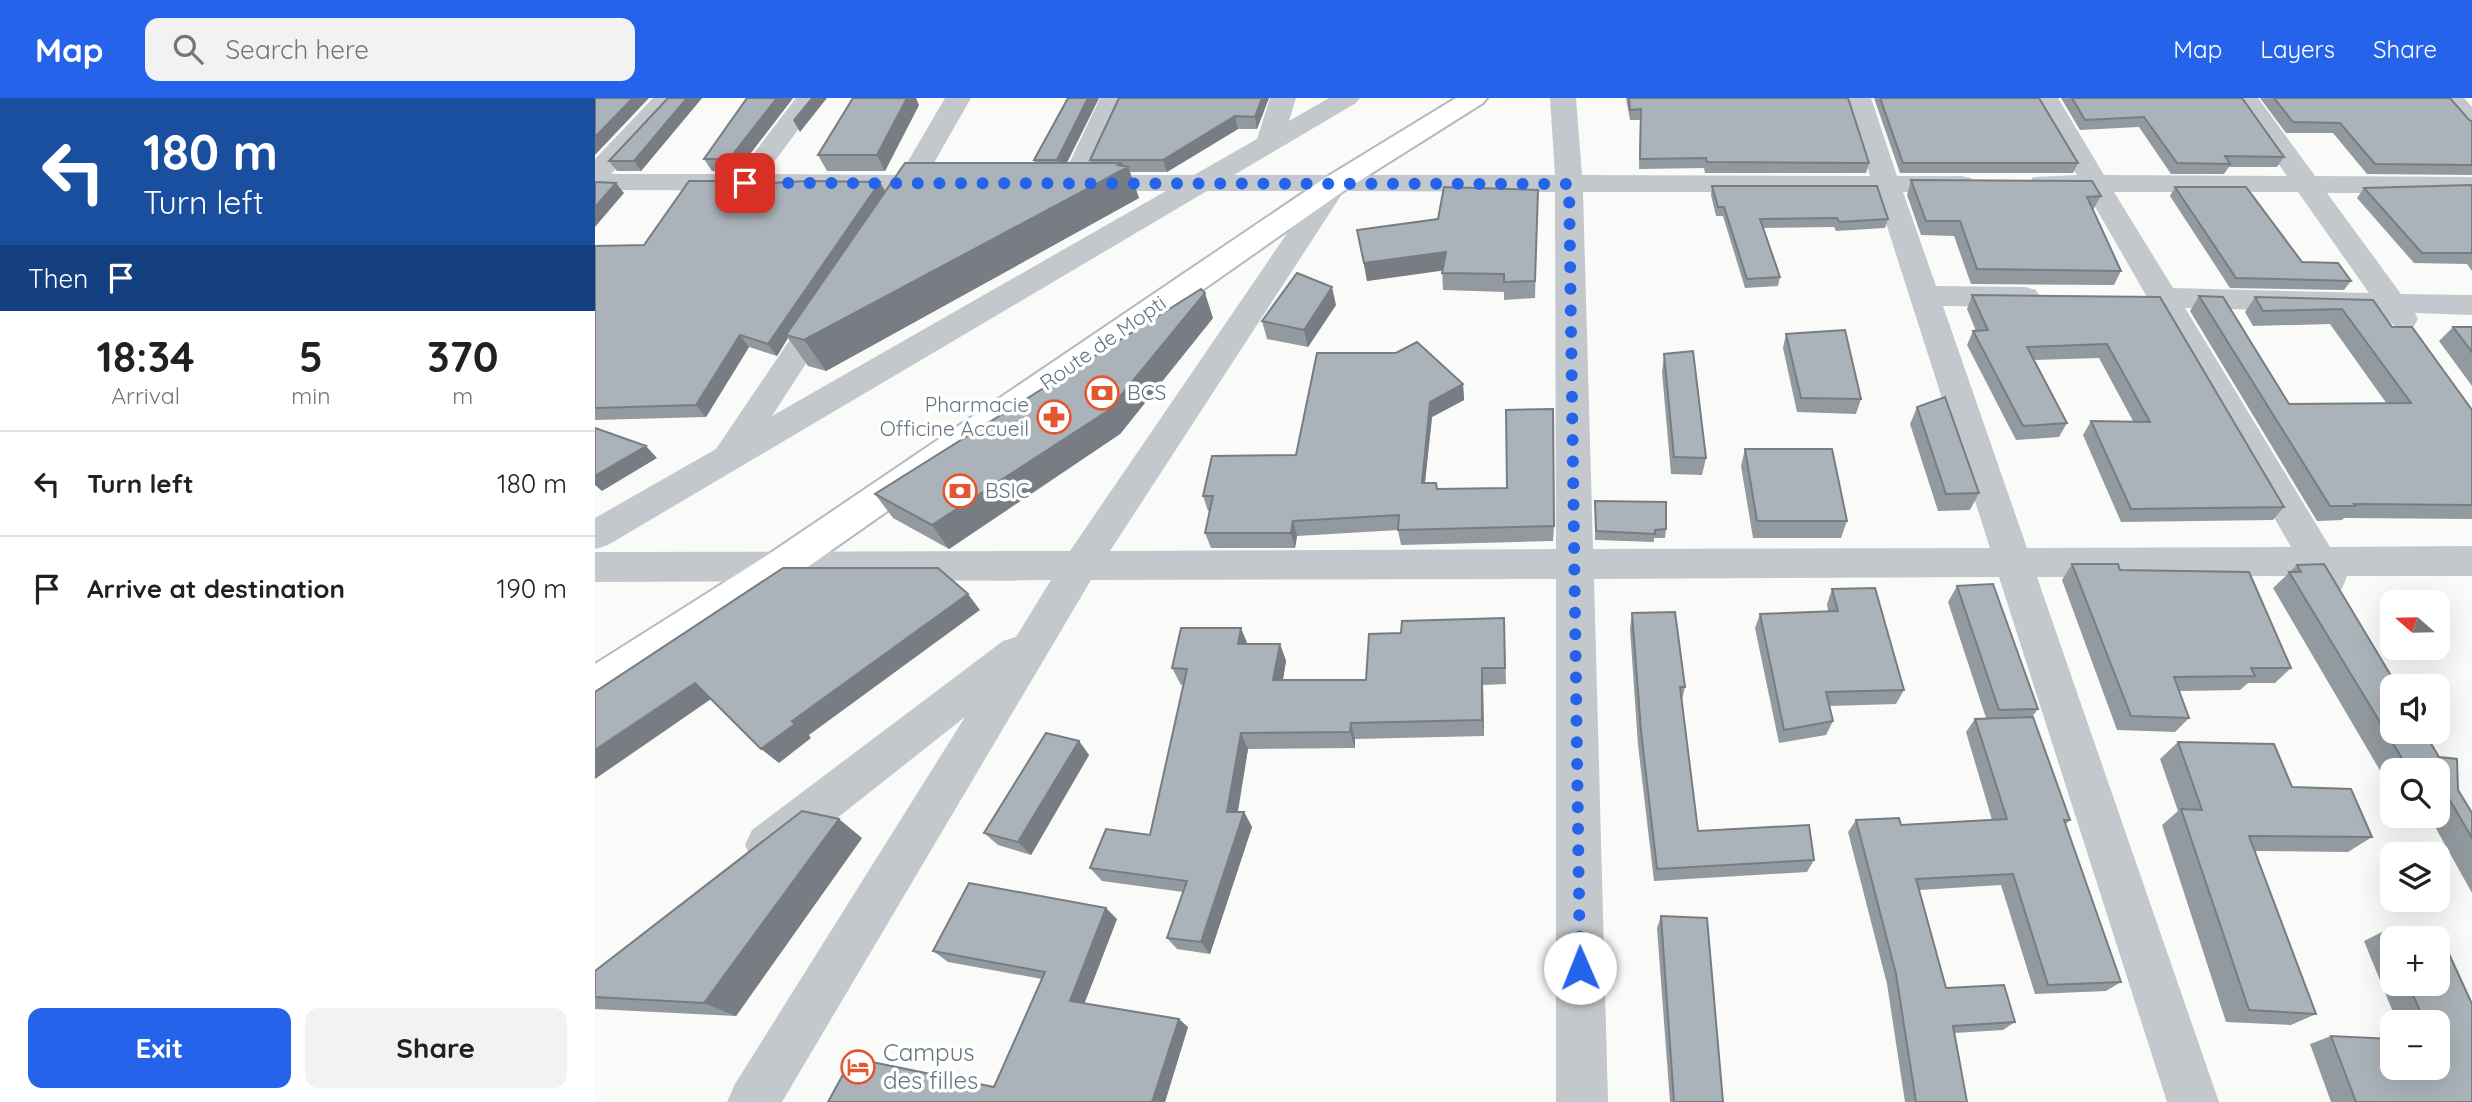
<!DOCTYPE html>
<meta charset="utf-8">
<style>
body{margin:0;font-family:Quicksand,sans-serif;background:#f2f2f2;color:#202124;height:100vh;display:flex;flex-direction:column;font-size:26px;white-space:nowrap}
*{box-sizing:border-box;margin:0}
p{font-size:23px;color:#757577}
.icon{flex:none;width:38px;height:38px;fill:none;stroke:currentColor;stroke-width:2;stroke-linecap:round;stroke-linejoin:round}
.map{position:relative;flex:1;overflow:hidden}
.side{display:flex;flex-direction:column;background:#fff;width:595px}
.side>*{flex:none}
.guide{background:#1a4fa0;color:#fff;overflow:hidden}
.needle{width:46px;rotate:290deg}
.buttons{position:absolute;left:1785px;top:492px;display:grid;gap:14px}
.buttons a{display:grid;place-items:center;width:70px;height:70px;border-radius:14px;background:#fff;box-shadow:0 7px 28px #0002;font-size:35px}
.pin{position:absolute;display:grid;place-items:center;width:60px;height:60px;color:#fff;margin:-30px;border-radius:14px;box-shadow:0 4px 10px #0006}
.me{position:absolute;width:77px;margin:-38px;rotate:359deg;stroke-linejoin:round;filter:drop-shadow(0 0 5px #0008)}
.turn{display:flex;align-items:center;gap:24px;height:147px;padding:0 28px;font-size:32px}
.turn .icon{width:91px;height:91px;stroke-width:2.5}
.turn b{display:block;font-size:49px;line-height:60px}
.then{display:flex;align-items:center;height:66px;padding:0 28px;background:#0003;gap:14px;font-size:26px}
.eta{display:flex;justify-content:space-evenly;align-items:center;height:119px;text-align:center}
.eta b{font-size:42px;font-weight:800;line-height:49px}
.action{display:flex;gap:14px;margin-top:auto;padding:14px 28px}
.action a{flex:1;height:80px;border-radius:14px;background:#2563eb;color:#fff;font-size:28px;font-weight:800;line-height:80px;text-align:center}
.action a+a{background:#f2f2f2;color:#202124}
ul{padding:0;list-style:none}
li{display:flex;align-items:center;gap:21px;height:105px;padding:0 28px;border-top:2px solid #e0e0e0}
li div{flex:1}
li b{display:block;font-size:26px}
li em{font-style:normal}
header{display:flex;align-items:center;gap:42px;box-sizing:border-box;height:98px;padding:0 35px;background:#2563eb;color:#fff}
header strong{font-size:33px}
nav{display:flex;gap:38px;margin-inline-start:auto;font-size:24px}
.search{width:490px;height:63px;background:#f2f2f2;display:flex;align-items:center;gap:18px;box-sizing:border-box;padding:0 24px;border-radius:14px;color:#757577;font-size:26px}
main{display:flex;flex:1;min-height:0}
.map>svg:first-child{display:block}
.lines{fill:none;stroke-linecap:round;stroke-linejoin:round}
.highway-casing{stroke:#b4b9bd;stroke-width:4}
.minor{fill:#c3c8cc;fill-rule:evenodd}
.highway{fill:#fff;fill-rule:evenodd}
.wall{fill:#929a9f;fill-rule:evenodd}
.shaded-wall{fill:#777d82}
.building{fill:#aab3b9;stroke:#777d82;stroke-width:2}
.route{stroke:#2563eb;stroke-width:12;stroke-dasharray:0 21.6}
.labels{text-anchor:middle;stroke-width:7;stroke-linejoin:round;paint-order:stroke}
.street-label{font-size:21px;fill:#657683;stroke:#fff}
.poi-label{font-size:21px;fill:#657683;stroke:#fff;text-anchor:start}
.near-poi-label{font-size:24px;fill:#657683;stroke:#fff;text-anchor:start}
</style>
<header>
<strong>Map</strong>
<div class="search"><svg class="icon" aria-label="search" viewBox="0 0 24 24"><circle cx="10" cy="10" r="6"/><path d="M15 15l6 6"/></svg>Search here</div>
<nav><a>Map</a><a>Layers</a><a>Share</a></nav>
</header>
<main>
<section class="side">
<div class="guide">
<div class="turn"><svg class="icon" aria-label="left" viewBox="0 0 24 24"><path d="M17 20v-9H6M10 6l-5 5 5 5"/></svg><div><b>180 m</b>Turn left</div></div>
<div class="then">Then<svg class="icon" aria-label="arrive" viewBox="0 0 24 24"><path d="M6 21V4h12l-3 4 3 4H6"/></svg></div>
</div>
<div class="eta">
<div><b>18:34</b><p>Arrival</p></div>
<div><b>5</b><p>min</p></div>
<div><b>370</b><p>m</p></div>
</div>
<ul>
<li><svg class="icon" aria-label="left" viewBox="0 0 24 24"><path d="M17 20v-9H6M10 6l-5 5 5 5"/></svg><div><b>Turn left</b></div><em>180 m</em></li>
<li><svg class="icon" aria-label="arrive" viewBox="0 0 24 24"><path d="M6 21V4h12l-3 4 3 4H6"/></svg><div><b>Arrive at destination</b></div><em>190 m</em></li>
</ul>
<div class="action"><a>Exit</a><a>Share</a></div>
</section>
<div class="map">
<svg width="1877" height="1004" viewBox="0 0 1877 1004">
<rect width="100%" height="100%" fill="#fafaf8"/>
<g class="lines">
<defs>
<path id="highway" d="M861,0h31l-4,5 -138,87 -553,388 -183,120 -14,5v-39l171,-108 559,-378z"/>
</defs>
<use href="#highway" class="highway-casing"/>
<path class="minor" d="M58,0h27l-69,76h127l58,-76h26l-57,76 135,1 45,-77h26l-44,77 26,2 4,6 -4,6 -35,2 -9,15 -10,2 -10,-2 -4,-6 5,-9 -295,-1v-31z
M505,0h26l-35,77h103l63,-36 13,-41h26l-7,23 40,-23h31l-4,5 -122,72h321l-5,-77h26l6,77 288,1 -25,-78h26l26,78h64l10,2 4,6 -4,6 -68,2 33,94 89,1 11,3 4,7 -4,7 -11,3 -82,-1 84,242 264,-1 -205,-356 -53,-2 -4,-6 4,-6 44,-2 -45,-77h26l46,77 183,1 -55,-78h26l57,78 157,1v16h-145l74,101 71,1v20l-57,-2 3,6 -4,7c-17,5 -22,0 -31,-13l-198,-5 145,239 142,-1v30h-125l-5,13 -13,4 -13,-4 -8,-13 -271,1 182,525h-52l-168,-525 -405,2 14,523h-52v-523l-465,1 -309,522h-55l8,-18 230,-367 -181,143 -16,6 -16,-6 -7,-15 7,-15 251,-189 13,-4 35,-57 -456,2v-30l475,-1 246,-360h-109l-599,354 -13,4v-31l121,-69 100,-148 11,-3 11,3 4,7 -70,108 394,-225h-92l-10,-2 -4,-6zM749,93l211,1 1,357 -446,2zM988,94h293l114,356 -397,1zM1519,94h184l71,101 -196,-5z
M1843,0h26l8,9v25l-9,-3z"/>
<use href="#highway" class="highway"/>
</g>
<path class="wall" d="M73,0h34l-61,73h-24l-8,-10z
M152,0h46l-56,73h-25l-8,-12z
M473,0h31l-32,65h24l-1,-3 179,-62 -12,31h-19l-71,43h-37l9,26 -313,173 -18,-5 -20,-28 -11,18 -28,-9 -43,70 -111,3v-174l49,-1 77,-64 4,5 160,5 150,-28 -1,-3z
M1031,0h222l21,65 -3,10h-161l-1,-5 -65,1 1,-49h-10z
M1279,0h165l39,65 -5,10h-173z
M1466,0h181l42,59 -7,10h-48l-5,7h-53l-32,-47 -59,3z
M1665,0h190l19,22 3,1v54l-105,-1 -34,-41h-47z
M324,7l-34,66h-58l-9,-16z
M1316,82l190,16 -8,14 28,61 -7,14 -143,-1 -17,-48 -33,-1 -14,-40z
M1877,87v86l-5,-7 -53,-1 -57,-65 7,-10z
M1117,88l176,33 -3,9 -49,3 -2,-4 -71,1 17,49 -2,9 -33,2 -22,-72h-7l-5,-21z
M1580,89l127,75 49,19 -7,9 -114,-2 -60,-92z
M943,92l-3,108 -31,2v-8l-61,-2 -1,-20 -75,11 -10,-51 81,-11z
M1377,197l188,2 124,210 -11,13 -152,2 -38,-87 8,-14h42l-34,-63 -65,2 33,63 -8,14 -43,3 -49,-95 6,-14h3l-9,-22z
M1604,198l90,108h98l-57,-80 -77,2 -8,-14 10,-15 118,3 19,27 80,83v109l-128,-1 -2,2 -25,1 -127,-210z
M741,207l-28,42 -41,-8 -5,-18z
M618,220l-93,116 -171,115 -56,-31 -18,-24z
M1858,229h19v59l-33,-45z
M1191,236l75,65 -5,15 -59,-2 -14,-64z
M1069,256l42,104 -4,17 -31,-1 -9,-102z
M868,286l1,16 -32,17 -7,66 12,6 117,37 -1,15 -152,4 -3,-15 -101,6 -2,12h-84l-6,-15 5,-22h-2l-5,-15z
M1322,309l62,86 -9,17 -32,1 -28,-87z
M1150,351l102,72 -6,17h-88l-12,-72z
M1000,403l71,28 -1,9h-11v4l-59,-2z
M1477,466l48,6 171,98 -16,15h-27l-8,7 -61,1 10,27 -14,14 -58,-2 -55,-150z
M1702,467l95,121 80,127v80l-43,-77h9v-46h-46v21l-119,-203z
M1362,488l81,123 -6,8 38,103 -5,5 56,157 -15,9 -71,3 -34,-109 -82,5 27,98 69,34 -12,8 -49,3 13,69h-62l-18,-118 -39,-152 8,-12 45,5 91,-5 -26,-88 9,-13 11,-1 -38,-116z
M1237,491l72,101 -8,14 -67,2 4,15 -7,14 -47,8 -24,-115 5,-14 68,-3 -1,-7z
M1037,515l53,74 -3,13 16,131 116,29 -7,12 -153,9 -16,-136 -8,-116z
M909,520l2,66 -23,1 1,51 -129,3v9l-107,1 -10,63h6l8,15 -42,127 -33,-5 -10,-11 16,-46 -81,-11 -12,-13 60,-33 34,-150h-3l-9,-17 75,-24h33l6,17 -3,19h83l35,-47z
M484,643l10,14 -58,100 -33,-10 -14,-12z
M1583,644l114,45 80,50 -24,15 -93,-1 61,163 -25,11 -65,-3 -64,-197 16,-14 -18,-52z
M267,740l-126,178 -141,-7v-38z
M1066,818l62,186h-53l-13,-174z
M522,821l-33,85 104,23 -23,75h-337l166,-15 48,-108 -94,-17 -15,-11z
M1791,832l53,2 33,72v98h-141l-21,-58 21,-8 61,3v29h46v-46h-41l-33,-81zM1797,840h46v46h-46z"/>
<path class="shaded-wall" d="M38,0h16l-54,57v-18z
M92,0h15l-61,73 -7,-10z
M182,0h16l-56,73 -8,-12z
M216,0h16l-27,34 -7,-12z
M312,0h9l3,7 -34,66 -8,-16z
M493,0h11l-37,74 -5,-12z
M667,0h7l-12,31 -2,-12z
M640,18l3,13 -71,43 -4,-12z
M527,65l2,7 4,-3 11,31 -313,173 -22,-31z
M285,84l7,12 -101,141 2,3 -11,18 -9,-12z
M21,85l8,10 -29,34v-20z
M851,154l1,18 -80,11 -3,-18z
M737,189l4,18 -28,42 -4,-17z
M610,195l8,25 -93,116 -171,115 -17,-24z
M145,237l9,12 -43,70 -10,-12z
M868,286l1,16 -32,17 -9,82 -1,-16 8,-81z
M51,348l11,12 -55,33 -7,-6v-9z
M698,423l4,15 -2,12 -4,-15z
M373,496l12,16 -171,125 2,3 -32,25 -18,-14 31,-28z
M646,530l7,17 -10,-1z
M685,546l6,17 -6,35 -7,-16z
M887,570l1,17 1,51 -2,-16z
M100,585l19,14 -119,82v-29z
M756,625l4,16v9l-5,-16z
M646,635l7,16 -13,77 -8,-14z
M484,643l10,14 -58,100 -13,-13z
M649,714l8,15 -42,127 -9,-12z
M244,721l23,19 -126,178 -32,-13z
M511,810l11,11 -35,91 -12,-9z
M584,921l9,8 -23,75h-13z"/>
<path class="building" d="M0,0h38l-38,39z
M73,0h19l-53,63h-25z
M152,0h30l-48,61h-25z
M258,0h54l-30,57h-59z
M473,0h20l-31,62h-23z
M524,0h143l-7,19 -20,-1 -72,44h-73z
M1034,0h219l21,65 -162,-1 -1,-4 -66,1 1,-50 -11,1z
M1285,0h159l39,65h-175z
M1477,0h170l42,59 -59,-1 5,8 -53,-1 -33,-46 -59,3z
M1679,0h176l19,22 3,1v44l-97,-1 -35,-41 -47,-1z
M310,65h217l-4,2 10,2 -324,173 -18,-5z
M1316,82l181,1 9,15 -14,1 34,74 -144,-2 -17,-48h-34z
M94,83h32l-4,5 90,-5 73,1 -112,162 -28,-9 -44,70 -101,3v-162l49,-1z
M0,84l21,1 -21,24z
M1877,87v68h-50l-58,-65z
M1117,88h165l11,33 -49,3 -2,-4 -77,1 20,58 -33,2 -23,-72h-6z
M849,89l94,3 -3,91 -31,1v-8l-62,-1 4,-21 -82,11 -7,-33 81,-11z
M1580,89h71l56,75 36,1 13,18 -115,-3z
M702,175l35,14 -28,43 -42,-9z
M606,191l4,4 -96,117 -177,115 -57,-31z
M1377,197l188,2 124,210 -153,2 -40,-88 59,1 -43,-78 -80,3 40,76 -44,3 -50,-95 15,-1z
M1604,198l24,1 66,107 122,-1 -69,-94 -79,2 -8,-14 118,3 19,27h20l60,83v95l-118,-1 1,2h-25z
M1858,229h19v25z
M1250,232l16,69 -60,-1 -15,-64z
M822,244l46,42 -33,18 -8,81h14l1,6 70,-1 -1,-78 47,-1 1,117 -156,4 1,-15 -106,6 -2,12h-86l8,-37h-10l9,-40 84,-1 21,-102h79z
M1098,253l13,107 -32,-1 -10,-103z
M1350,299l34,96 -33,1 -29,-87z
M0,330l51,18 -51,30z
M1150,351h87l15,72h-90z
M1000,403l71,1v27l-11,1v4l-59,-3z
M1477,466h46l2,6 129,2 42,96h-40l4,8 -81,1 15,41 -58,-2z
M1729,466l72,120 4,2h-8v46h32l15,25 18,2 1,31 14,23v25l-32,-55h-2v-13h-29l-120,-198h12l-4,-7z
M188,470h155l30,26 -176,127 3,3 -34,25 -66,-66 -100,67v-58z
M1398,486l45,125 -39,1 -42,-124z
M1280,490l29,102 -78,2 7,29 -49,9 -24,-116 78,-3 -6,-22z
M1080,514l10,75h-5l18,144 111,-6 5,35 -157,9 -16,-138 -9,-118z
M909,520l1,50h-23v52l-131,3 -1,9 -109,1 -14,79h17l-43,130 -34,-4 20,-57 -97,-13 16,-39 44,6 37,-166 -15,-1 9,-40h60l-3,16h42l-7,36h93l3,-46 32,-1 1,-12z
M1438,619l37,103h-6l57,162 -73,3 -35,-111 -97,5 30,109 58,-3 11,37 -62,4 14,76h-51l-20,-128 -40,-154 43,-2 2,7 106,-6 -32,-100z
M451,635l33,8 -61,101 -34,-9z
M1583,644l96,2 18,43 59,2 21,48 -123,-1 67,178 -67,-4 -68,-201 21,1z
M207,713l37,8 -135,184 -109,-6v-26z
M374,785l137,25 -36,93 109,18 -27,83h-324l24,-44 142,29 51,-115 -112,-21z
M1066,818l46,2 16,184h-49z
M1791,832l53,2 33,72v98h-116l-25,-66 61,3v29h46v-46h-13l-17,-38h30v-46h-46v7z"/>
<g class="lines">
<path class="route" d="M150,85l824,1 11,784"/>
</g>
<defs>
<symbol id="bank-ring" viewBox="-11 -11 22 22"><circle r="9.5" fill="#fff" stroke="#e4572e" stroke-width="1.5"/><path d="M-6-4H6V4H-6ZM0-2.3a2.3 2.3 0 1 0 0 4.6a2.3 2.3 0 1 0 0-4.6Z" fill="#e4572e"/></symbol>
<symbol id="pharmacy-ring" viewBox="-11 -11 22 22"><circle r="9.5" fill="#fff" stroke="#e4572e" stroke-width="1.5"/><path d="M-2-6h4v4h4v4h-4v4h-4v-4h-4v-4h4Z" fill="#e4572e"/></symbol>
<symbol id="hotel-ring" viewBox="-11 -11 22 22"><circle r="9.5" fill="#fff" stroke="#e4572e" stroke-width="1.5"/><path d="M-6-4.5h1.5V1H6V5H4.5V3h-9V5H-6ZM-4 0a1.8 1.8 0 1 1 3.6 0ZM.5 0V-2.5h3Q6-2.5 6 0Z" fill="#e4572e"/></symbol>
</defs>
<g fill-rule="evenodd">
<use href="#bank-ring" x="488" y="276" width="38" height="38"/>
<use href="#pharmacy-ring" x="440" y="300" width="38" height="38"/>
<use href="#bank-ring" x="346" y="374" width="38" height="38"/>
<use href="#hotel-ring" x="244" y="950" width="38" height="38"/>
</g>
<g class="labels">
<g class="street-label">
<text transform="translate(508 245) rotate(-35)" y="7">Route de Mopti</text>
</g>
<g class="poi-label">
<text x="532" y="302">BCS</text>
<text x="434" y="314" text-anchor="end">Pharmacie<tspan x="434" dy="24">Officine Accueil</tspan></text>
<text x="390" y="400">BSIC</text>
</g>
<g class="near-poi-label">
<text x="288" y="963">Campus<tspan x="288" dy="28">des filles</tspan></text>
</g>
</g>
</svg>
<div class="buttons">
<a><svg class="needle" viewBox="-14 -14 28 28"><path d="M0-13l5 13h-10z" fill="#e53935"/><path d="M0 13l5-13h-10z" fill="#757577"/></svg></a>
<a><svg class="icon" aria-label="sound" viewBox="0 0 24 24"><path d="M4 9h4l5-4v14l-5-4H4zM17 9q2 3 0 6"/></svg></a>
<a><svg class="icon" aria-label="search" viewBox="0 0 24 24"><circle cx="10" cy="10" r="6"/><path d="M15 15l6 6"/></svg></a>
<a><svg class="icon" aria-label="layers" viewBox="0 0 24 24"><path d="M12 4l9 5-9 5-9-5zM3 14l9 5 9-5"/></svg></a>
<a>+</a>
<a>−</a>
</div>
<div class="pin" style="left:150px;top:85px;background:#d93025"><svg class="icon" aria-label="arrive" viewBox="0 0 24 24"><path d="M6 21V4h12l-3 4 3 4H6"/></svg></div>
<svg class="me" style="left:985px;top:870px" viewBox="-20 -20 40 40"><circle r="19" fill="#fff"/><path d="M0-13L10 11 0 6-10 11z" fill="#2563eb"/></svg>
</div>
</main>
